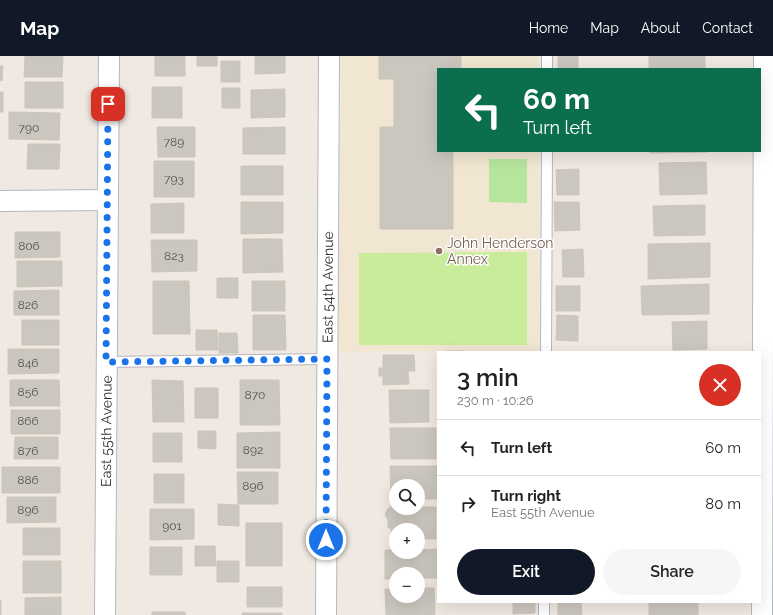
<!DOCTYPE html>
<meta charset="utf-8">
<style>
body{margin:0;font-family:Raleway,sans-serif;background:#f6f6f6;color:#222;height:100vh;display:flex;flex-direction:column;font-size:15px;white-space:nowrap}
*{box-sizing:border-box;margin:0}
p{font-size:13px;color:#767676}
.icon{flex:none;width:22px;height:22px;fill:none;stroke:currentColor;stroke-width:2;stroke-linecap:round;stroke-linejoin:round}
.map{position:relative;flex:1;overflow:hidden}
.sheet{position:absolute;left:437px;top:295px;width:324px;height:252px;display:flex;flex-direction:column;background:#fff;border-radius:0px;box-shadow:0 4px 16px #0002}
.sheet>*{flex:none}
.guide{position:absolute;left:437px;top:12px;width:324px;height:84px;border-radius:0px;box-shadow:0 4px 16px #0002;background:#0b6e4f;color:#fff;overflow:hidden}
.fabs{position:absolute;left:389px;top:423px;display:grid;gap:8px}
.fabs a{display:grid;place-items:center;width:36px;height:36px;border-radius:50%;background:#fff;box-shadow:0 4px 16px #0002;font-size:20px}
.pin{position:absolute;display:grid;place-items:center;width:34px;height:34px;color:#fff;margin:-17px;border-radius:8px;box-shadow:0 2px 6px #0006}
.me{position:absolute;width:44px;margin:-22px;rotate:0deg;stroke-linejoin:round;filter:drop-shadow(0 0 3px #0008)}
.turn{display:flex;align-items:center;gap:14px;height:84px;padding:0 20px;font-size:18px}
.turn .icon{width:52px;height:52px;stroke-width:2.5}
.turn b{display:block;font-size:28px;line-height:34px}
.round{display:grid;place-items:center;flex:none;width:42px;height:42px;border-radius:21px;background:#f6f6f6}
.summary{display:flex;align-items:center;justify-content:space-between;height:68px;padding:0 20px}
h1{font-size:24px;font-weight:600;line-height:30px}
.cta{display:flex;gap:8px;margin-top:auto;padding:8px 20px}
.cta a{flex:1;height:46px;border-radius:24px;background:#111827;color:#fff;font-size:16px;font-weight:600;line-height:46px;text-align:center}
.cta a+a{background:#f6f6f6;color:#222}
ul{padding:0;list-style:none}
li{display:flex;align-items:center;gap:12px;height:56px;padding:0 20px;border-top:1px solid #e0e0e0}
li div{flex:1}
li b{display:block;font-size:15px}
li em{font-style:normal}
header{display:flex;align-items:center;gap:24px;box-sizing:border-box;height:56px;padding:0 20px;background:#111827;color:#fff}
header strong{font-size:19px}
nav{display:flex;gap:22px;margin-inline-start:auto;font-size:14px}
.map>svg:first-child{display:block}
.education{fill:#f0e6d1}
.green{fill:#b6e59e}
.pitch{fill:#c9ec9a}
.building{fill:#cbc7bf;stroke:#cbc5ba}
.lines{fill:none;stroke-linecap:round;stroke-linejoin:round}
.service-casing{stroke:#b4b7c1;stroke-width:12}
.minor-casing{stroke:#b4b7c1;stroke-width:22}
.service{stroke:#fff;stroke-width:10}
.minor{stroke:#fff;stroke-width:20}
.route{stroke:#1a73e8;stroke-width:7;stroke-dasharray:0 12.6}
.education-dot{fill:#8d6e63;stroke:#fff;stroke-width:1.5}
.labels{text-anchor:middle;stroke-width:3;stroke-linejoin:round;paint-order:stroke}
.number-label{font-size:12px;fill:#555452}
.education-label{font-size:14px;fill:#785e54;stroke:#fff;text-anchor:start}
.street-label{font-size:14px;fill:#2e2e2e;stroke:#fff}
</style>
<header>
<strong>Map</strong>
<nav><a>Home</a><a>Map</a><a>About</a><a>Contact</a></nav>
</header>
<div class="map">
<svg width="773" height="559" viewBox="0 0 773 559">
<rect width="100%" height="100%" fill="#efe9e1"/>
<path class="education" d="M342,0h196v13h-100v82h100l1,200 -201,1z"/>
<path class="green" d="M489,103h38v44l-38,-1z"/>
<path class="pitch" d="M527,196v93h-168v-92z"/>
<path class="building" d="M25,0h38l-1,21h-38z
M155,0h30v20h-30z
M197,0h20v10h-20z
M255,0h30v17l-30,1z
M379,0h82v13h-23v82h15v78h-73v-102h14v-48h-15z
M558,0h20v13h-20z
M649,0h56v13h-56z
M221,5h19v21h-19z
M0,10h3l-1,15 -2,-1z
M25,26h38v26h-38z
M152,31h30v31h-30z
M222,32h18v20h-18z
M285,33v28l-34,1v-28z
M0,36h3v20h-3z
M9,56l51,1 -1,27 -50,-1z
M157,71h38v30h-37z
M285,71v27h-42v-26z
M28,88h32l-1,25h-32z
M650,95h58v1l-58,1z
M154,105h40v36h-40z
M706,106l1,32 -47,1 -1,-32z
M241,110h42v29h-42z
M579,113v26h-22l-1,-25z
M241,146h42v31l-42,1z
M554,146h25l1,28 -25,1z
M184,147v30h-33v-29z
M705,149v30l-51,1 -1,-30z
M15,176h45v25l-45,1z
M243,183h39l1,33 -40,1z
M151,184h46v31l-45,1z
M710,187v34l-62,2v-35z
M583,193l1,28h-21l-1,-27z
M17,205h45v25l-45,1z
M217,222h21v20h-21z
M153,225h36l1,53h-37z
M252,225h33v30h-33z
M709,228v30l-67,1 -1,-29z
M556,230h24v25h-24z
M59,234v25h-45v-24z
M253,259h32l1,35h-33z
M557,259l21,1v25l-22,-1z
M22,264h37v25h-37z
M707,265v28l-34,1 -1,-28z
M196,274h21l1,20h-22z
M219,277h18l1,20h-19z
M8,293h51v24l-51,1z
M445,295h20v1h-20z
M383,299h31l1,16h-7l1,13 -26,1v-9h-4v-8h4z
M10,324h49l1,26h-50z
M152,324l31,1 1,41h-31z
M240,324h39l1,45h-40z
M195,332h23v30h-23z
M389,334h40v32l-39,1z
M11,354h49v24h-49z
M390,372h46v31h-45z
M198,375h18v18l-18,-1z
M280,376v36h-43v-35z
M153,377h29v29h-29z
M15,381h43v22h-44z
M390,410h48v33h-20v-13h-22v14h-5z
M2,411h58v26h-58z
M237,416h41v32h-40z
M154,418h30v29h-30z
M7,441h49v25l-49,1z
M218,448l21,1v21l-21,-1z
M390,451l28,1v-1h18v32h-18v-9h-22v9h-4l-1,-11h-3v-8l-3,-5 2,-5z
M150,453h44v30l-44,1z
M246,467h36v43h-36z
M23,472h37v27h-37z
M195,490h20l1,20h-21z
M150,491h32v28h-32z
M438,493v29h-20v-4h-22v5h-11v-29h11v2h22v-2z
M23,505h38v32h-38z
M217,505h22v21h-22z
M247,531h35v20h-35z
M418,532h16l1,27h-49l-1,-26h11v7h22z
M61,541v18h-36v-17z
M0,544h1v15h-1z
M513,546h22v11l-22,1z
M558,546h23l1,13h-24z
M649,546h49v13h-49z
M152,556h33v3h-33z
M242,557h40v2h-40z"/>
<g class="lines">
<defs>
<path id="service" d="M547,13v-13
M546,296l1,-201
M106,306l221,-3
M544,559v-13"/>
<g id="minor">
<path d="M0,145l108,-1"/>
<path id="s1" d="M105,559l4,-559"/>
<path id="s2" d="M326,559l3,-559"/>
<path d="M762,559l2,-559"/>
</g>
</defs>
<use href="#service" class="service-casing"/>
<use href="#minor" class="minor-casing"/>
<use href="#service" class="service"/>
<use href="#minor" class="minor"/>
</g>
<g class="lines">
<path class="route" d="M108,48l-2,258 221,-3 -1,181"/>
</g>
<circle class="education-dot" cx="439" cy="195" r="4"/>
<g class="labels">
<g class="number-label">
<text x="29" y="76">790</text>
<text x="174" y="90">789</text>
<text x="174" y="127">793</text>
<text x="29" y="194">806</text>
<text x="174" y="204">823</text>
<text x="28" y="253">826</text>
<text x="28" y="311">846</text>
<text x="28" y="340">856</text>
<text x="255" y="343">870</text>
<text x="28" y="369">866</text>
<text x="253" y="398">892</text>
<text x="28" y="399">876</text>
<text x="28" y="428">886</text>
<text x="253" y="434">896</text>
<text x="28" y="458">896</text>
<text x="172" y="474">901</text>
</g>
<g class="education-label">
<text x="447" y="192">John Henderson<tspan x="447" dy="16">Annex</tspan></text>
</g>
<g class="street-label">
<text dy="5" stroke="none"><textPath href="#s2" startOffset="328">East 54th Avenue</textPath></text>
<text dy="5" stroke="none"><textPath href="#s1" startOffset="184">East 55th Avenue</textPath></text>
</g>
</g>
</svg>
<div class="fabs">
<a><svg class="icon" aria-label="search" viewBox="0 0 24 24"><circle cx="10" cy="10" r="6"/><path d="M15 15l6 6"/></svg></a>
<a>+</a>
<a>−</a>
</div>
<div class="pin" style="left:108px;top:48px;background:#d93025"><svg class="icon" aria-label="arrive" viewBox="0 0 24 24"><path d="M6 21V4h12l-3 4 3 4H6"/></svg></div>
<svg class="me" style="left:326px;top:484px" viewBox="-20 -20 40 40"><circle r="17" fill="#1a73e8" stroke="#fff" stroke-width="3"/><path d="M0-11L8 9 0 5-8 9z" fill="#fff"/></svg>
<div class="guide">
<div class="turn"><svg class="icon" aria-label="left" viewBox="0 0 24 24"><path d="M17 20v-9H6M10 6l-5 5 5 5"/></svg><div><b>60 m</b>Turn left</div></div>
</div>
<section class="sheet">
<div class="summary"><div><h1>3 min</h1><p>230 m · 10:26</p></div><a class="round" style="background:#d93025;color:#fff"><svg class="icon" aria-label="close" viewBox="0 0 24 24"><path d="M6 6l12 12M18 6L6 18"/></svg></a></div>
<ul>
<li><svg class="icon" aria-label="left" viewBox="0 0 24 24"><path d="M17 20v-9H6M10 6l-5 5 5 5"/></svg><div><b>Turn left</b></div><em>60 m</em></li>
<li><svg class="icon" aria-label="right" viewBox="0 0 24 24"><path d="M7 20v-9h11M14 6l5 5-5 5"/></svg><div><b>Turn right</b><p>East 55th Avenue</p></div><em>80 m</em></li>
</ul>
<div class="cta"><a>Exit</a><a>Share</a></div>
</section>
</div>
